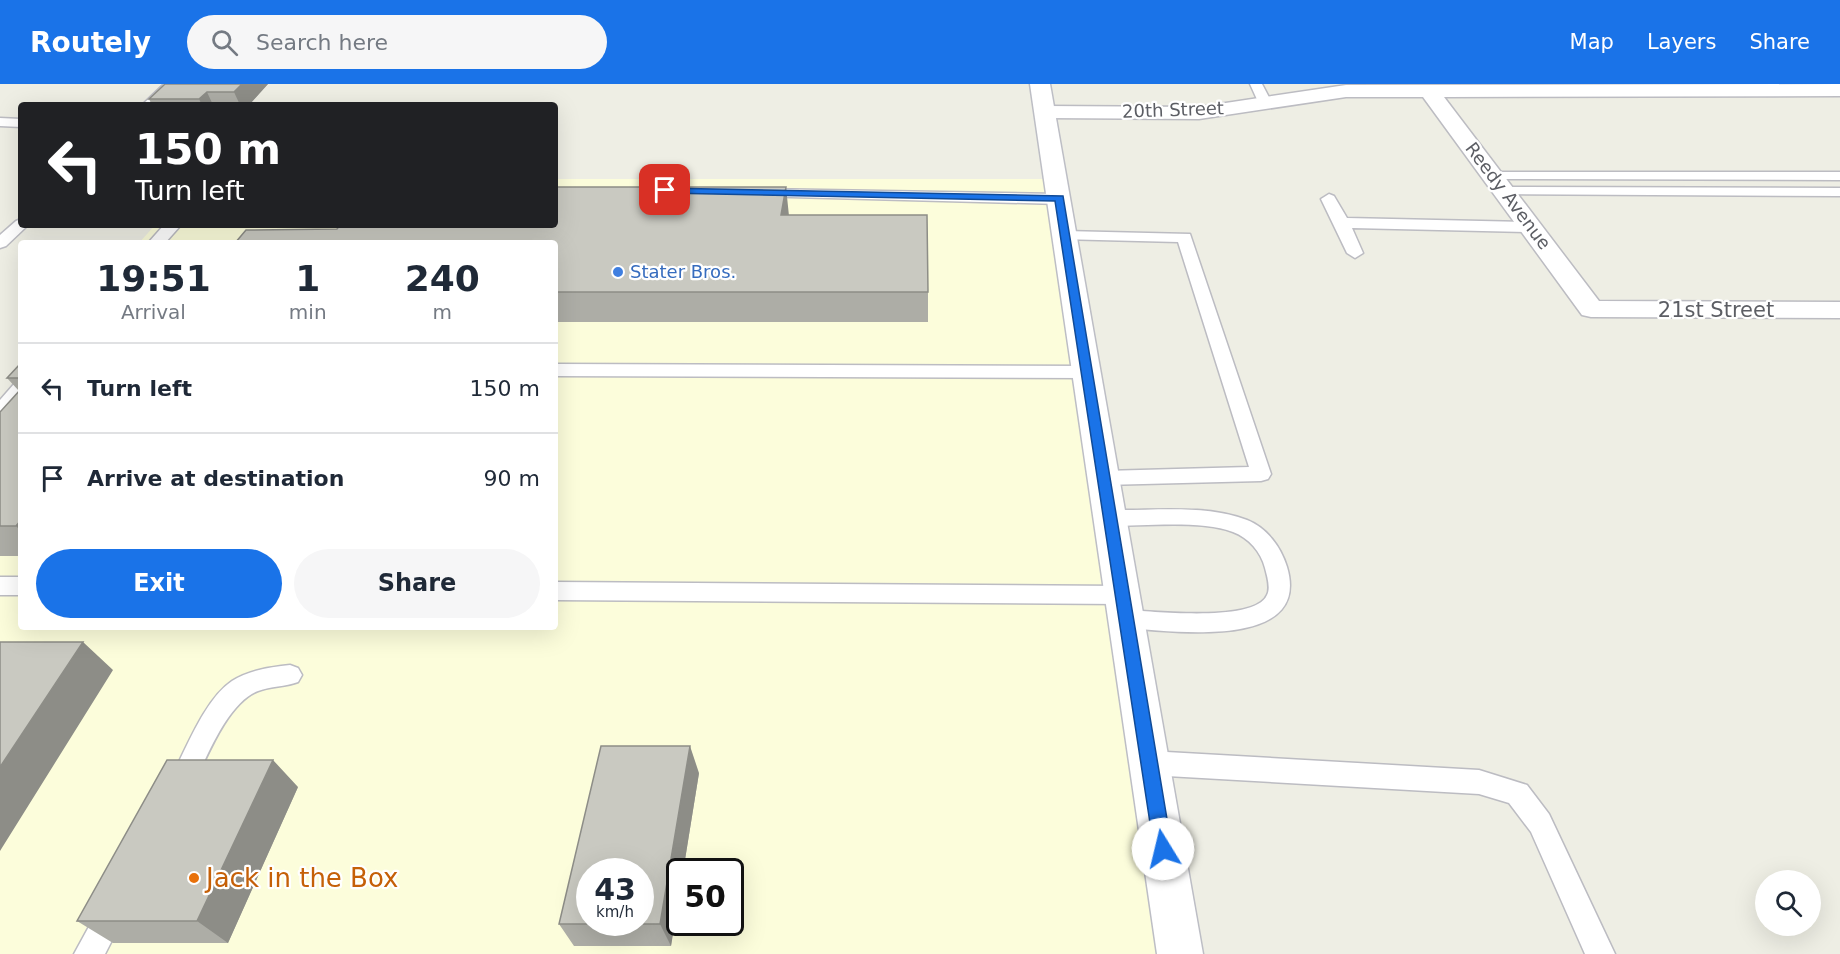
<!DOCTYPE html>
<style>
body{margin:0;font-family:"DejaVu Sans",sans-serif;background:#f6f6f7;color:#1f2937;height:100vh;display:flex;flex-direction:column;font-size:22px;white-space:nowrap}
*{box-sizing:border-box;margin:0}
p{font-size:20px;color:#747a83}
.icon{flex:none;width:33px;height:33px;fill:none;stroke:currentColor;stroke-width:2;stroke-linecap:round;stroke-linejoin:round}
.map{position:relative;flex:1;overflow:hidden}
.panel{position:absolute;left:18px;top:156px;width:540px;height:390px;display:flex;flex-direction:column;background:#fff;border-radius:6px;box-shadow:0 6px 24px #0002}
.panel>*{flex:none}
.banner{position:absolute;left:18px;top:18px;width:540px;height:126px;border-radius:6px;box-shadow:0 6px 24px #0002;background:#202124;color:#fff;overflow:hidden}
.fabs{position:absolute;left:1755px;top:786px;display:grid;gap:12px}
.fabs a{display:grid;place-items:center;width:66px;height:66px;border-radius:50%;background:#fff;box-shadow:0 6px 24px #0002;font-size:30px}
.speed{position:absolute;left:576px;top:774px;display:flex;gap:12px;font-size:30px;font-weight:700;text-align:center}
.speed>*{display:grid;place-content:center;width:78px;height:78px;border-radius:50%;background:#fff;box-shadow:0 6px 24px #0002;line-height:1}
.speed small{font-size:15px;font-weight:400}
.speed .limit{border:3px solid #111;border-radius:9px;background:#fff;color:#111}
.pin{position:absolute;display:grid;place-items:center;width:51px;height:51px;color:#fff;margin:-26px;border-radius:12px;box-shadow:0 3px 9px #0006}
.me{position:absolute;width:66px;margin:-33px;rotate:351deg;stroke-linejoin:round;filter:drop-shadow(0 0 4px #0008)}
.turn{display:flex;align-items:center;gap:21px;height:126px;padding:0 18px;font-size:27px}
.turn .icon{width:78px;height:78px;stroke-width:2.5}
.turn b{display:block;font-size:42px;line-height:51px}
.eta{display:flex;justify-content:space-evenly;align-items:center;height:102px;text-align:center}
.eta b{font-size:36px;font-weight:600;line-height:42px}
.cta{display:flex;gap:12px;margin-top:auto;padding:12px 18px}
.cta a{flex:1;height:69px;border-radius:36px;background:#1a73e8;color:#fff;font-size:24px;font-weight:600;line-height:69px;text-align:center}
.cta a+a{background:#f6f6f7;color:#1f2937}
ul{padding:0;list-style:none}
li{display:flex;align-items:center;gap:18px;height:90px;padding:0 18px;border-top:2px solid #e0e1e3}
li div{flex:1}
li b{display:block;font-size:22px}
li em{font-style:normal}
header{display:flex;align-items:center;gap:36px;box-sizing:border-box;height:84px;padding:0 30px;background:#1a73e8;color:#fff}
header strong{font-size:28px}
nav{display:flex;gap:33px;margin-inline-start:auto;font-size:21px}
.search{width:420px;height:54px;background:#f6f6f7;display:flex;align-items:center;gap:15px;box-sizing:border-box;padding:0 21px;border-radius:33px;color:#747a83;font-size:22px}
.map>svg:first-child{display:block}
.commercial{fill:#fcfddb;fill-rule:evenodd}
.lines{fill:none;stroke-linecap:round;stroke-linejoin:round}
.service-casing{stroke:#bcbcc2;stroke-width:3}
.minor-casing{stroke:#bcbcc2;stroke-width:3}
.secondary-casing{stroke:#bdbec5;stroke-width:3}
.service{fill:#fff;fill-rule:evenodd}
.minor{fill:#fff;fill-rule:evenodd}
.secondary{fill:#fff;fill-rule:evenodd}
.wall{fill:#adada6}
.shaded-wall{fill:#8d8d87}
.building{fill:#c9c9c1;stroke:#8d8d87;stroke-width:1.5;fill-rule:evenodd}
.route{fill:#1a73e8;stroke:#114b97;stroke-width:1.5}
.shop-dot{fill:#3f7fe0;stroke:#fff;stroke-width:2}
.food-dot{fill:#e8710a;stroke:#fff;stroke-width:2}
.labels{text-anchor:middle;stroke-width:4.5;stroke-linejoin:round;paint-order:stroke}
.far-street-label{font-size:18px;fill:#5c5e64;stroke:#fff}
.far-shop-label{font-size:18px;fill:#366cbe;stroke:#fff;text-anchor:start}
.street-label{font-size:21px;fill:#5c5e64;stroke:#fff}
.near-food-label{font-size:26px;fill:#c56008;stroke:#fff;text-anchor:start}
</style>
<header>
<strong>Routely</strong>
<div class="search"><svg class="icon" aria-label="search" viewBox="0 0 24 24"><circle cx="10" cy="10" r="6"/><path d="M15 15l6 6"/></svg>Search here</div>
<nav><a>Map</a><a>Layers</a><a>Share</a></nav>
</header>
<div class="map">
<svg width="1840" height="870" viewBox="0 0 1840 870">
<rect width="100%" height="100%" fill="#eeeee4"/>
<path class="commercial" d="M555,95h488l120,775h-1163v-556l21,-23v252h534v-384h-416l16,-18h400zM590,788h50v50h-50zM680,788h50v50h-50z"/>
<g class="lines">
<defs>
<path id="service" d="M164,0h14l-21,21h-15z
M1250,0h12l10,19 -2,3h-10z
M0,34l21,1v8l-21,-1z
M1494,88h346v8l-351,-1 -2,-3z
M1505,103l335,1v8l-340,-2 -2,-3z
M760,105l299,5 8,5 -8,5 -304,-8 -2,-3z
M1329,110l5,2 13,22 184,4 8,5 -8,5 -179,-4 11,25 -8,5 -8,-5 -26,-54z
M21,135v6h7l-2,2 -20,19 -6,2v-13l16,-14z
M164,141h17l-16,18h-17z
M1065,147l125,3 81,240 -3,5 -7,2 -157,4 -7,-2 -3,-5 3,-5 7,-2 145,-4 -71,-225 -119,-3 -2,-3z
M555,280l532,2 6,2 3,4 -3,4 -6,2 -532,-2z
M21,298v18l-14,17 -7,1v-18l14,-16z
M1110,426c44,1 95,-6 137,10 20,8 34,27 40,47 25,84 -115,64 -161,61l-8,-2 -3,-7 3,-7 8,-2c26,1 129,13 141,-15 4,-7 0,-19 -2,-27 -4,-16 -16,-30 -32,-36 -31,-12 -89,-6 -123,-6l-7,-2 -3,-6 3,-6z
M0,493h21v18h-21z
M555,498l567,4 8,3 3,6 -3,6 -8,3 -567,-4z
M290,581l8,3 4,7 -4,7c-13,5 -27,4 -40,9 -33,13 -54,74 -69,103l-9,4 -9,-4 -4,-8 4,-8c15,-29 34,-79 61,-97 17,-11 39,-14 58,-16z
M1149,667l330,19 48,15 22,29 66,140h-30l-54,-122 -22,-29 -30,-9 -330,-19 -9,-4 -4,-8 4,-8z
M113,813l10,4 4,10 -22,43h-31l29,-53z"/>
<path id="minor" d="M1840,0v12l-396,1 155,204 241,1v16l-249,-1 -9,-2 -159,-218h-77l-147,22 -153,-1 -7,-2 -4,-4 4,-4 7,-2 153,1 147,-22z"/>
<path id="secondary" d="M1030,0h20l153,870h-46z"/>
</defs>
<use href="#service" class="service-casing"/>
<use href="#minor" class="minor-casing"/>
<use href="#secondary" class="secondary-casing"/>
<use href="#service" class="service"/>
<use href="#minor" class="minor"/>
<use href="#secondary" class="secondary"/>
</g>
<path class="wall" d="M165,0h103l-19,21h-97l-3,-6z
M789,131l139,77v30h-373v-79l-218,-14z
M21,279v193h-21v-144l19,-21 -12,-13z
M699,689l-16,99h-3l-9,74h-97l-15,-22z
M298,703l-70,156h-115l-36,-22z"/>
<path class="shaded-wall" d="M242,0h26l-19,21h-9l-6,-13z
M207,8l6,13h-11l-3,-6z
M786,103l3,29 -8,-1z
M21,436v11l-5,-5z
M83,558l30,28 -113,181v-84z
M690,662l9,27 -16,99h-3v21l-9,53 -11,-22z
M273,676l25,27 -70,156 -31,-22z"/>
<path class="building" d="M165,0h77l-8,8h-27l-8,7h-50z
M555,103h231l-5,28h146l1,77h-373v-49h-320l11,-13 91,-1 3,-4h215z
M21,279v15h-14z
M21,305v131l-5,6h-16v-114z
M0,558h83l-83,125z
M601,662h89l-30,178h-101zM590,788h50v50h-50z
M167,676h106l-76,161h-120z"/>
<path class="route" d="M662,104l401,8 109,653 -3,6 -6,2 -6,-2 -3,-6 -99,-648 -390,-8h-3z"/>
<circle class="shop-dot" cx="618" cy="188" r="6"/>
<circle class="food-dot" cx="194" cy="794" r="6"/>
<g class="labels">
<g class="far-street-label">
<text transform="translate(1173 26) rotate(-2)" y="6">20th Street</text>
<text transform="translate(1508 112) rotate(53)" y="6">Reedy Avenue</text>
</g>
<g class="far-shop-label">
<text x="630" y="194">Stater Bros.</text>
</g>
<g class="street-label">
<text x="1716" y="233">21st Street</text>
</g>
<g class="near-food-label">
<text x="206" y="803">Jack in the Box</text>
</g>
</g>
</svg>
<div class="fabs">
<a><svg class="icon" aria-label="search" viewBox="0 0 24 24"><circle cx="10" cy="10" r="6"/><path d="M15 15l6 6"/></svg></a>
</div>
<div class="speed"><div>43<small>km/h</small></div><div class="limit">50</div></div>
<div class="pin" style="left:665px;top:106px;background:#d93025"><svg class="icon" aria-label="arrive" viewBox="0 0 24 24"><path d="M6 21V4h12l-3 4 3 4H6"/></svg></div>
<svg class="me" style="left:1163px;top:765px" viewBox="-20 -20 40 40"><circle r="19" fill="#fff"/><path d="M0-13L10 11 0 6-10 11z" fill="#1a73e8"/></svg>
<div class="banner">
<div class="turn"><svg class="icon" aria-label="left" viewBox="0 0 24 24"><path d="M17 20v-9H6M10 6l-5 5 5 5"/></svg><div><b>150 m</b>Turn left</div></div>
</div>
<section class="panel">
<div class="eta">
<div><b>19:51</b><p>Arrival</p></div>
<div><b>1</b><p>min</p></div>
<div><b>240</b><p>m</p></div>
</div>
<ul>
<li><svg class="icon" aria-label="left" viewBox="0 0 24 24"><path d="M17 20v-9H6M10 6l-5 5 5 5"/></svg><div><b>Turn left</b></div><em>150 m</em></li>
<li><svg class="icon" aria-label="arrive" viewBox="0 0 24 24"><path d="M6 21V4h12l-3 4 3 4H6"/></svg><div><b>Arrive at destination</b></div><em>90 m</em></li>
</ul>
<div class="cta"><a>Exit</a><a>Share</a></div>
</section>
</div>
